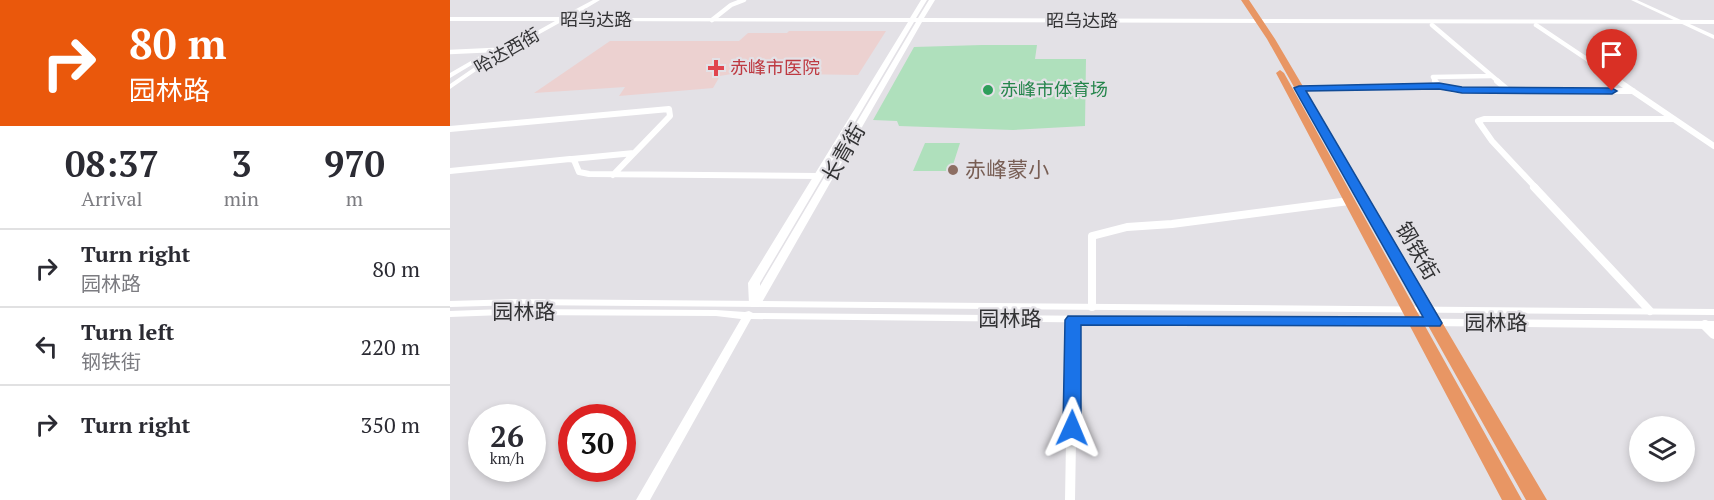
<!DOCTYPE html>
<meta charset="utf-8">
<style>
body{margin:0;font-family:"PT Serif","Noto Sans SC",serif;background:#f7f7f7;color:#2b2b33;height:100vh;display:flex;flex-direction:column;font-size:22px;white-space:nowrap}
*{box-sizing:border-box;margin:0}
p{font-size:20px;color:#7c7c81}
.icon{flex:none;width:33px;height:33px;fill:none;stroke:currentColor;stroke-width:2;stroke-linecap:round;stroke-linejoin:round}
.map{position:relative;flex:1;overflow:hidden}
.panel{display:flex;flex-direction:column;background:#fff;width:450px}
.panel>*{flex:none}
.banner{background:#ea580c;color:#fff;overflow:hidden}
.tools{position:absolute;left:1179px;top:416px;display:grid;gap:12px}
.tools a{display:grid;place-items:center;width:66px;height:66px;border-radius:50%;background:#fff;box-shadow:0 3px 9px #0003;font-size:30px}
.speed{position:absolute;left:18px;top:404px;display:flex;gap:12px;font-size:30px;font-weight:700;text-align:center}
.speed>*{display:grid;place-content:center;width:78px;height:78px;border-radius:50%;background:#fff;box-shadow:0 3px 9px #0003;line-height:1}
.speed small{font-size:15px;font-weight:400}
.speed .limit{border:9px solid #d22;background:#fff;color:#111}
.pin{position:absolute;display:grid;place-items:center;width:51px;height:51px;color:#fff;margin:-62px -26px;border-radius:50% 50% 50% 0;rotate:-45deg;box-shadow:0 0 6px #0007}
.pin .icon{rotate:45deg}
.me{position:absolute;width:66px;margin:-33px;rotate:1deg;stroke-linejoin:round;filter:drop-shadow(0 0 4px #0008)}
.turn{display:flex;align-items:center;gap:21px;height:126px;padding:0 30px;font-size:27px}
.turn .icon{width:78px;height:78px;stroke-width:2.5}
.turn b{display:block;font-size:42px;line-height:51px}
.eta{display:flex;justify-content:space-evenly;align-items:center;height:102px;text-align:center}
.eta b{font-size:36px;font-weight:600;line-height:42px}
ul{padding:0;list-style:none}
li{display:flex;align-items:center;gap:18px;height:78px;padding:0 30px;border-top:2px solid #e1e1e2}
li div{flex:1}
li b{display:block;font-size:22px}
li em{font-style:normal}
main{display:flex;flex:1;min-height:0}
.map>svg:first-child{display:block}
.medical{fill:#ecd1d0}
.green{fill:#afe0bc}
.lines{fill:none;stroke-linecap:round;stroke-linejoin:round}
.minor-far3{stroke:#fff;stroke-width:4.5}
.minor-far2{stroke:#fff;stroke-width:6}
.minor-far1{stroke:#fff;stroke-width:8}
.minor{stroke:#fff;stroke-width:10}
.tertiary{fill:#fff;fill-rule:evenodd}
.secondary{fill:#fff;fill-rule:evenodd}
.trunk{fill:#e89664;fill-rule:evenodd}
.route{fill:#1a73e8;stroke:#114b97;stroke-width:1.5}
.health-dot{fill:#e0444e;stroke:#e3e1e6;stroke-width:2}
.leisure-dot{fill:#2e9e5b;stroke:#e3e1e6;stroke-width:2}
.education-dot{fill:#8d6e63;stroke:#e3e1e6;stroke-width:2}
.labels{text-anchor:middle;stroke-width:4.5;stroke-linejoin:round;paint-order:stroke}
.far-street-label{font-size:18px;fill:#333335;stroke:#e3e1e6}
.far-health-label{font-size:18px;fill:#be3a42;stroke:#e3e1e6;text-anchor:start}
.far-leisure-label{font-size:18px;fill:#27864d;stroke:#e3e1e6;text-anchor:start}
.street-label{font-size:21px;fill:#333335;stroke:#e3e1e6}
.education-label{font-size:21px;fill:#785e54;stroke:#e3e1e6;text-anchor:start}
</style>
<main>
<section class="panel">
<div class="banner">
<div class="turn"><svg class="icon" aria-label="right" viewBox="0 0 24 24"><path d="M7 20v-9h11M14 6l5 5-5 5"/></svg><div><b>80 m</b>园林路</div></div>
</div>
<div class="eta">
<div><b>08:37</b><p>Arrival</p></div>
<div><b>3</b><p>min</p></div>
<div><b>970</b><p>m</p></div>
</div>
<ul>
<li><svg class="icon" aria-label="right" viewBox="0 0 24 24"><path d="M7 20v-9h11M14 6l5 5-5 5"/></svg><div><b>Turn right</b><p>园林路</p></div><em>80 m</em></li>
<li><svg class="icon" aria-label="left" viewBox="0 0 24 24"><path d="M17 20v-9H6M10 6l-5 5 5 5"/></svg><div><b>Turn left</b><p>钢铁街</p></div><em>220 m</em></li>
<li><svg class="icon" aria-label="right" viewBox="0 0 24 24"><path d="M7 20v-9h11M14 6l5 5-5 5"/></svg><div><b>Turn right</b></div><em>350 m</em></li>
</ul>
</section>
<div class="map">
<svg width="1264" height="500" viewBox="0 0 1264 500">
<rect width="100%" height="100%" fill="#e3e1e6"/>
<path class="medical" d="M339,31h97l-28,44 -121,-2 -17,3 -7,12 -94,8 6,-9 -91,6 76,-52h129l9,-8h39z"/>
<path class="green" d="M532,45h55l-2,14h51l-1,67 -72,4 -114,-4 -2,-5 -24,-1 41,-73z
M475,143h35l-9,28h-38z"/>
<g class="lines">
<path class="minor-far3" d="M262,20l19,-15 13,-5
M982,25l67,57
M1086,25l85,57
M0,52l43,-2
M986,82l-3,-5 58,-1"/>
<path class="minor-far2" d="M1047,81l12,10h124
M1168,81l96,65
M989,86l16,4h53
M849,88l140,-2 -4,-5
M0,129l219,-20 1,7 -57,59
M122,159l62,-6
M0,171l120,-12 4,1 5,12 10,2 229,2
M1086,188l-44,-47 -14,-20 6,-2h190"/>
<path class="minor-far1" d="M1084,187l116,124
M642,307v-71l35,-9 45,-3 177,-23
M623,325v-5"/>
<path class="minor" d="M1255,325l9,9
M620,500l3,-177"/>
<path class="tertiary" d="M1181,0h6l77,35v4z
M65,299l1199,10v6l-1199,-10 -65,2v-6z
M53,309l213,1 29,2 4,-1 4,2 961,8v8l-963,-10 -101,181h-14l105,-181 -25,-3 -213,-1 -53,2v-6z"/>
<path class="secondary" d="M143,0h7l-30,18h340l11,-18h6l-11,18h2l11,-18h6l-11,18 790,2v4l-792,-2 -161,282 -2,3h-8l-2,-3 -1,-21 160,-261 -345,-1 -74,41 -39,27v-5l35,-24 70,-39h-105v-4h111zM464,22h2l-156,264v-3z
M33,54l3,2 -1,1 -35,21v-5z"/>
<path class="trunk" d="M791,0h8l26,39 272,461h-21l-259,-461z
M830,70l4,3 238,427h-20l-226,-427z"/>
</g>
<path class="route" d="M989,83l23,4 150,1 5,3 -5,3 -150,-1 -23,-4 -133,2 136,232 -2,3 -359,-1v103l-3,5 -6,3 -6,-3 -3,-5 2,-108 3,-4 355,1 -129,-229 5,-2z"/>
<path class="health-dot" d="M263 59h6v6h6v6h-6v6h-6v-6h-6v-6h6z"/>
<circle class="leisure-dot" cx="538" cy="90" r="6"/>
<circle class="education-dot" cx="503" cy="170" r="6"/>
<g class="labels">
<g class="far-street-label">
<text x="146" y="26">昭乌达路</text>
<text x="632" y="27">昭乌达路</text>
<text transform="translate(57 51) rotate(-30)" y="6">哈达西街</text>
</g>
<g class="far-health-label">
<text x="280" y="74">赤峰市医院</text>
</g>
<g class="far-leisure-label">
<text x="550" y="96">赤峰市体育场</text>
</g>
<g class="street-label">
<text transform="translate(394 153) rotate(-60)" y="7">长青街</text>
<text transform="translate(967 251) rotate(60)" y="7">钢铁街</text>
<text x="74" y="319">园林路</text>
<text x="560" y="326">园林路</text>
<text x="1046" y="330">园林路</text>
</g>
<g class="education-label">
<text x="515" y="177">赤峰蒙小</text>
</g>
</g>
</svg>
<div class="tools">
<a><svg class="icon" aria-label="layers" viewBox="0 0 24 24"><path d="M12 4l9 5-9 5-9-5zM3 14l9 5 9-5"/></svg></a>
</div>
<div class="speed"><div>26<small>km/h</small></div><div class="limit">30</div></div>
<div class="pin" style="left:1162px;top:91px;background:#d93025"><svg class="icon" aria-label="arrive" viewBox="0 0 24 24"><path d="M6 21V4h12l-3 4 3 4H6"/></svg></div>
<svg class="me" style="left:622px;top:428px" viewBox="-20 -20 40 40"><path d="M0-17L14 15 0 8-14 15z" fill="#1a73e8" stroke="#fff" stroke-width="4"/></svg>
</div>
</main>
